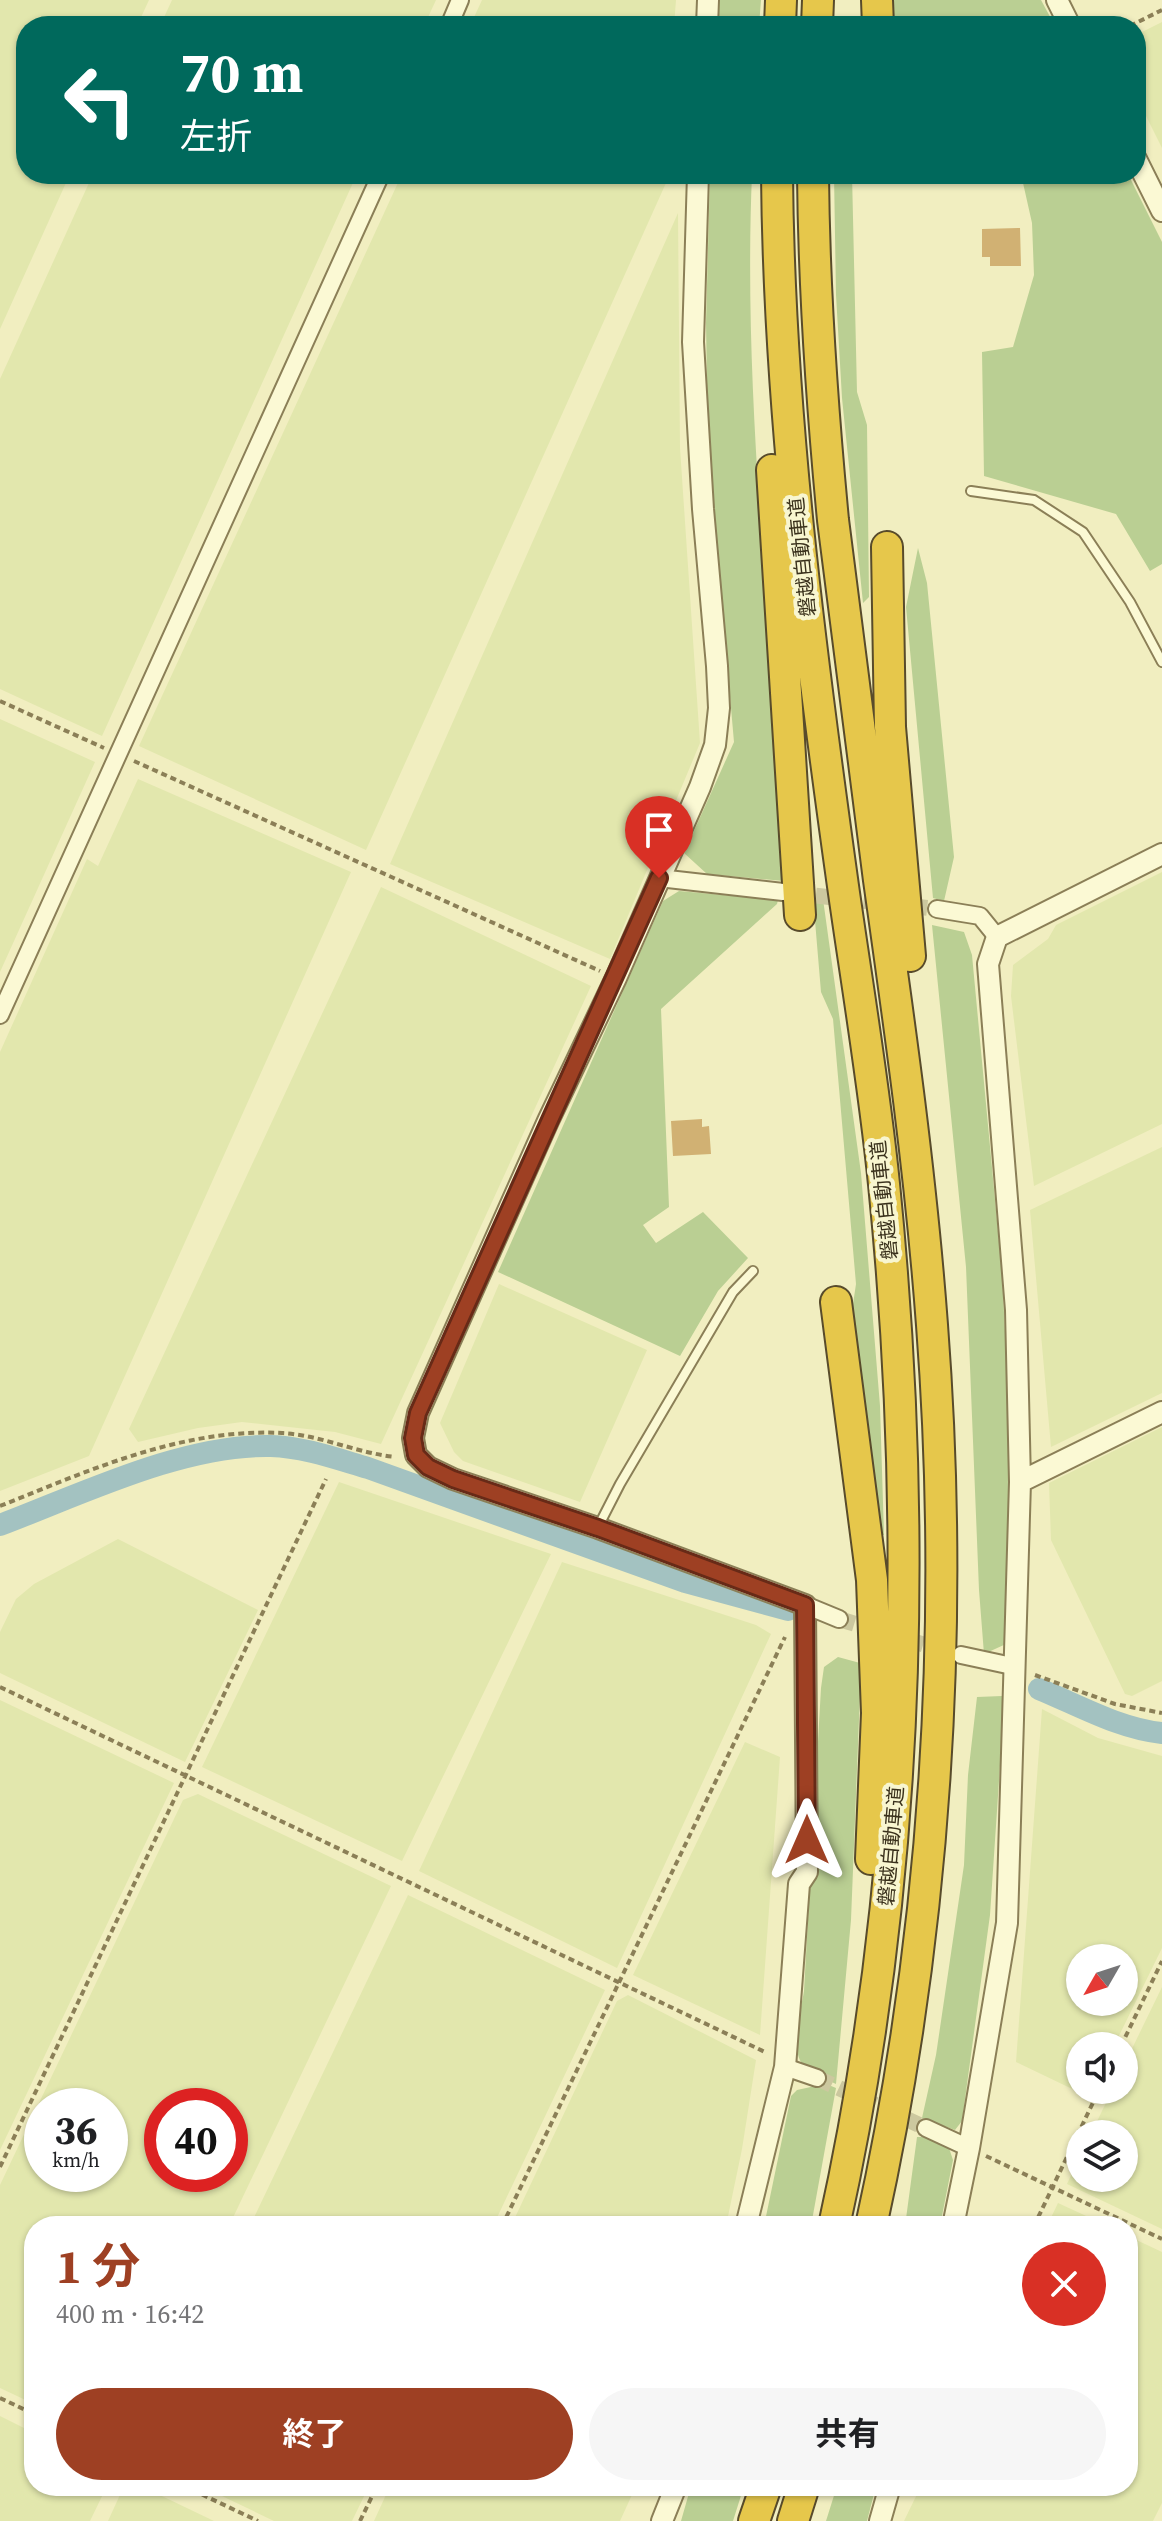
<!DOCTYPE html>
<html lang="ja">
<meta charset="utf-8">
<style>
body{margin:0;font-family:"Source Serif 4","Noto Sans JP",serif;background:#f6f6f6;color:#202124;height:100vh;display:flex;flex-direction:column;font-size:30px;white-space:nowrap}
*{box-sizing:border-box;margin:0}
p{font-size:26px;color:#757577}
.icon{flex:none;width:44px;height:44px;fill:none;stroke:currentColor;stroke-width:2;stroke-linecap:round;stroke-linejoin:round}
.map{position:relative;flex:1;overflow:hidden}
.details{position:absolute;left:24px;top:2216px;width:1114px;height:280px;display:flex;flex-direction:column;background:#fff;border-radius:32px;box-shadow:0 2px 6px #0004}
.details>*{flex:none}
.top-card{position:absolute;left:16px;top:16px;width:1130px;height:168px;border-radius:32px;box-shadow:0 2px 6px #0004;background:#00695c;color:#fff;overflow:hidden}
.needle{width:52px;rotate:231deg}
.tools{position:absolute;left:1066px;top:1944px;display:grid;gap:16px}
.tools a{display:grid;place-items:center;width:72px;height:72px;border-radius:50%;background:#fff;box-shadow:0 2px 6px #0004;font-size:40px}
.speed{position:absolute;left:24px;top:2088px;display:flex;gap:16px;font-size:40px;font-weight:700;text-align:center}
.speed>*{display:grid;place-content:center;width:104px;height:104px;border-radius:50%;background:#fff;box-shadow:0 2px 6px #0004;line-height:1}
.speed small{font-size:20px;font-weight:400}
.speed .limit{border:12px solid #d22;background:#fff;color:#111}
.pin{position:absolute;display:grid;place-items:center;width:68px;height:68px;color:#fff;margin:-82px -34px;border-radius:50% 50% 50% 0;rotate:-45deg;box-shadow:0 0 8px #0007}
.pin .icon{rotate:45deg}
.me{position:absolute;width:88px;margin:-44px;rotate:0deg;stroke-linejoin:round;filter:drop-shadow(0 0 6px #0008)}
.turn{display:flex;align-items:center;gap:28px;height:168px;padding:0 32px;font-size:36px}
.turn .icon{width:104px;height:104px;stroke-width:2.5}
.turn b{display:block;font-size:56px;line-height:68px}
.round{display:grid;place-items:center;flex:none;width:84px;height:84px;border-radius:42px;background:#f6f6f6}
.overview{display:flex;align-items:center;justify-content:space-between;height:136px;padding:0 32px}
h1{font-size:48px;font-weight:700;line-height:60px;color:#9e4023}
.cta{display:flex;gap:16px;margin-top:auto;padding:16px 32px}
.cta a{flex:1;height:92px;border-radius:48px;background:#9e4023;color:#fff;font-size:32px;font-weight:700;line-height:92px;text-align:center}
.cta a+a{background:#f6f6f6;color:#202124}
.map>svg:first-child{display:block}
.farmland{fill:#e2e7ad;fill-rule:evenodd}
.green{fill:#bacf93}
.lines{fill:none;stroke-linecap:round;stroke-linejoin:round}
.canal{stroke:#a3c2c1;stroke-width:22}
.building{fill:#d1b173}
.minor-tunnel{stroke:#ccc89f;stroke-width:16;stroke-dasharray:16 8;stroke-linecap:butt}
.service-casing{stroke:#8b7f57;stroke-width:12}
.minor-casing{stroke:#8b7f57;stroke-width:20}
.tertiary-casing{stroke:#8b7f57;stroke-width:24}
.motorway-casing{stroke:#584b2b;stroke-width:34}
.path{stroke:#8b7f57;stroke-width:4;stroke-dasharray:6 4;stroke-linecap:butt}
.service{stroke:#fbf9d4;stroke-width:8}
.minor{stroke:#fbf9d4;stroke-width:16}
.tertiary{stroke:#fbf9d4;stroke-width:20}
.motorway{stroke:#e6c74b;stroke-width:30}
.route-casing{stroke:#672a17;stroke-width:20}
.route{stroke:#9e4023;stroke-width:14}
.labels{text-anchor:middle;stroke-width:8;stroke-linejoin:round;paint-order:stroke}
.street-label{font-size:20px;fill:#3a311c;stroke:#f8f6d0}
</style>
<div class="map">
<svg width="1162" height="2521" viewBox="0 0 1162 2521">
<rect width="100%" height="100%" fill="#f1eec0"/>
<path class="farmland" d="M0,0h149l-12,26h-111v148h44l-70,155z
M172,0h264l-12,26h-264z
M482,0h194l-2,26h-204z
M1162,22v126l-26,-52v-61z
M93,174h264l-255,562 -102,-47v-310z
M402,174h265l-1,9 -300,667 -227,-104z
M678,213l2,235 20,295 -90,216 -220,-95z
M0,719l95,43 -95,210z
M138,779l213,93 -262,584 -89,35v-439l87,-193 11,7z
M1162,872v252l-128,62 -23,-190 2,-31 35,-26 8,-14z
M381,887l210,99 -210,458 -46,-12 -93,-10 -44,6 -60,14 -9,-13z
M1162,1147v246l-111,54 -21,-237z
M499,1284l148,66 -67,152 -117,-41 -9,-9 -14,-29z
M1162,1427v254l-30,15 -7,-2 -74,-154 -2,-57z
M339,1482l212,72 -149,307 -200,-94z
M118,1539l140,71 -73,152 -185,-89v-41l16,-33 18,-15z
M562,1562l194,63 15,9 -154,334 -198,-97z
M0,1700l174,83 -174,367z
M1042,1709l56,29 64,18v192l-48,98h-34v44h12l-3,7 -73,-35zM1080,1958h44v44h-44z
M745,1742l35,15 -20,278 -127,-60z
M198,1794l193,92 -162,340h-195v178l-34,-16v-203l183,-385zM42,2106h68v68h-68zM162,2106h68v68h-68z
M408,1895l197,95 -112,236h-243z
M1162,1987v242l-95,-45 13,-28v22h44v-44h-33l21,-44h12v-25z
M628,1995l128,65 -14,89 -16,77h-215l106,-225z
M1058,2203l50,23h-61z
M1128,2236l34,16v251l-9,18h-249l17,-35h207z
M0,2416l34,17v53h73l-17,35h-90z
M124,2486h17l73,35h-106z
M201,2486h168l-17,35h-78z
M390,2486h246l-16,35h-246z"/>
<path class="green" d="M718,0h43l-2,26h-42z
M891,0h150l14,26h-161z
M710,174h42c-10,236 23,471 32,707l-77,-7 -23,-21 50,-111 -26,-296 -2,-123z
M834,174h18l5,218 10,33 2,172 -6,6 -21,-205 -6,-103z
M1021,174h107l34,68v322l-12,7 -34,-57 -132,-38 -2,-124 31,-5 21,-72 -2,-52z
M918,548l9,35 27,274 -10,44 -11,-3 -27,-291z
M679,891l99,9 -1,4 -116,105 8,198 -26,18 13,18 47,-31 45,46 -30,33 -38,65 -182,-84 165,-371z
M813,897l10,2 38,274 19,233 4,129h-4l-30,-211 6,-40 -23,-265 -12,-27z
M932,925l32,7 8,23 30,319 16,306 -12,64 -22,10 -5,-64 -13,-323z
M838,1657l22,6v31l-9,226 -15,164c-11,-5 -25,-10 -33,-19 -14,-18 -2,-53 1,-74l17,-303 3,-21z
M1002,1696l1,25 -13,194 -28,206 -7,9 -33,-12 14,-63 28,-190 4,-90 9,-78z
M819,2081l17,7 -25,138h-47l27,-130 6,-6 23,-5z
M917,2137h10l22,11 4,12 -13,66h-35z
M691,2486h53l-11,35h-52z
M837,2486h39l-9,35h-41z"/>
<g class="lines">
<path class="canal" d="M0,1525c82,-31 183,-81 271,-79 33,1 66,13 97,22l317,114 103,28
M1039,1689c39,16 81,40 123,44"/>
</g>
<path class="building" d="M1020,228l1,38h-31v-9h-8v-28z
M702,1119v8l7,-1 2,28 -38,2 -2,-35z"/>
<g class="lines">
<path class="minor-tunnel" d="M792,893l145,16
M839,1619l106,32
M817,2078l109,50"/>
<defs>
<path id="service" d="M971,491l63,9 49,32 47,70 32,60
M598,1527l22,-43 113,-192 20,-21"/>
<path id="minor" d="M449,26l11,-26
M659,878l124,14
M937,909l43,7 17,21
M0,1015l381,-841
M805,1605l34,14
M961,1655l51,11
M785,2067l32,11
M926,2128l43,20"/>
<path id="tertiary" d="M1057,0l13,26
M707,26l1,-26
M1136,159l26,52
M698,174l-5,168 10,167 14,157 2,42 -4,37 -15,42 -84,191 -68,143 -130,292 -5,25 3,17 12,12 25,12 145,49 207,77 2,267 -8,12 -14,183 -39,159
M1020,1482l142,-70
M953,2226l16,-78 38,-225 13,-441 -4,-172 -28,-346 9,-27 165,-83
M662,2521l14,-35
M880,2521l10,-35"/>
<path id="motorway" d="M877,0l1,26
M780,26l1,-26
M817,26l1,-26
M777,174c2,239 33,476 66,712 14,99 31,198 41,298 35,348 26,699 -50,1042
M813,174c1,116 9,231 20,346 15,120 30,240 46,360 21,148 42,296 53,445 23,300 4,607 -61,901
M772,470l28,445
M887,547l3,180 20,229
M836,1302l36,278 5,133 -6,146
M754,2521l12,-35
M793,2521l11,-35"/>
</defs>
<use href="#service" class="service-casing"/>
<use href="#minor" class="minor-casing"/>
<use href="#tertiary" class="tertiary-casing"/>
<use href="#motorway" class="motorway-casing"/>
<path class="path" d="M1130,26l32,-16
M0,701l104,47
M134,761l466,210
M0,1506c90,-36 182,-78 282,-73 38,2 75,20 113,24
M1035,1675l80,29 47,9
M0,1687l767,366
M1121,2046l41,-85
M986,2156l176,83
M0,2167l326,-688
M502,2226l283,-589
M1034,2226l65,-136
M0,2398l34,16
M184,2486l74,35
M360,2521l17,-35"/>
<use href="#service" class="service"/>
<use href="#minor" class="minor"/>
<use href="#tertiary" class="tertiary"/>
<use href="#motorway" class="motorway"/>
</g>
<g class="lines">
<defs>
<path id="route" d="M659,878l-241,535 -5,25 3,17 12,12 25,12 145,49 207,77 2,235"/>
</defs>
<use href="#route" class="route-casing"/>
<use href="#route" class="route"/>
</g>
<g class="labels">
<g class="street-label">
<text transform="translate(802 557) rotate(-96)" y="7">磐越自動車道</text>
<text transform="translate(884 1200) rotate(-96)" y="7">磐越自動車道</text>
<text transform="translate(891 1846) rotate(-85)" y="7">磐越自動車道</text>
</g>
</g>
</svg>
<div class="tools">
<a><svg class="needle" viewBox="-14 -14 28 28"><path d="M0-13l5 13h-10z" fill="#e53935"/><path d="M0 13l5-13h-10z" fill="#757577"/></svg></a>
<a><svg class="icon" aria-label="sound" viewBox="0 0 24 24"><path d="M4 9h4l5-4v14l-5-4H4zM17 9q2 3 0 6"/></svg></a>
<a><svg class="icon" aria-label="layers" viewBox="0 0 24 24"><path d="M12 4l9 5-9 5-9-5zM3 14l9 5 9-5"/></svg></a>
</div>
<div class="speed"><div>36<small>km/h</small></div><div class="limit">40</div></div>
<div class="pin" style="left:659px;top:878px;background:#d93025"><svg class="icon" aria-label="arrive" viewBox="0 0 24 24"><path d="M6 21V4h12l-3 4 3 4H6"/></svg></div>
<svg class="me" style="left:807px;top:1840px" viewBox="-20 -20 40 40"><path d="M0-17L14 15 0 8-14 15z" fill="#9e4023" stroke="#fff" stroke-width="4"/></svg>
<div class="top-card">
<div class="turn"><svg class="icon" aria-label="left" viewBox="0 0 24 24"><path d="M17 20v-9H6M10 6l-5 5 5 5"/></svg><div><b>70 m</b>左折</div></div>
</div>
<section class="details">
<div class="overview"><div><h1>1 分</h1><p>400 m · 16:42</p></div><a class="round" style="background:#d93025;color:#fff"><svg class="icon" aria-label="close" viewBox="0 0 24 24"><path d="M6 6l12 12M18 6L6 18"/></svg></a></div>
<div class="cta"><a>終了</a><a>共有</a></div>
</section>
</div>
